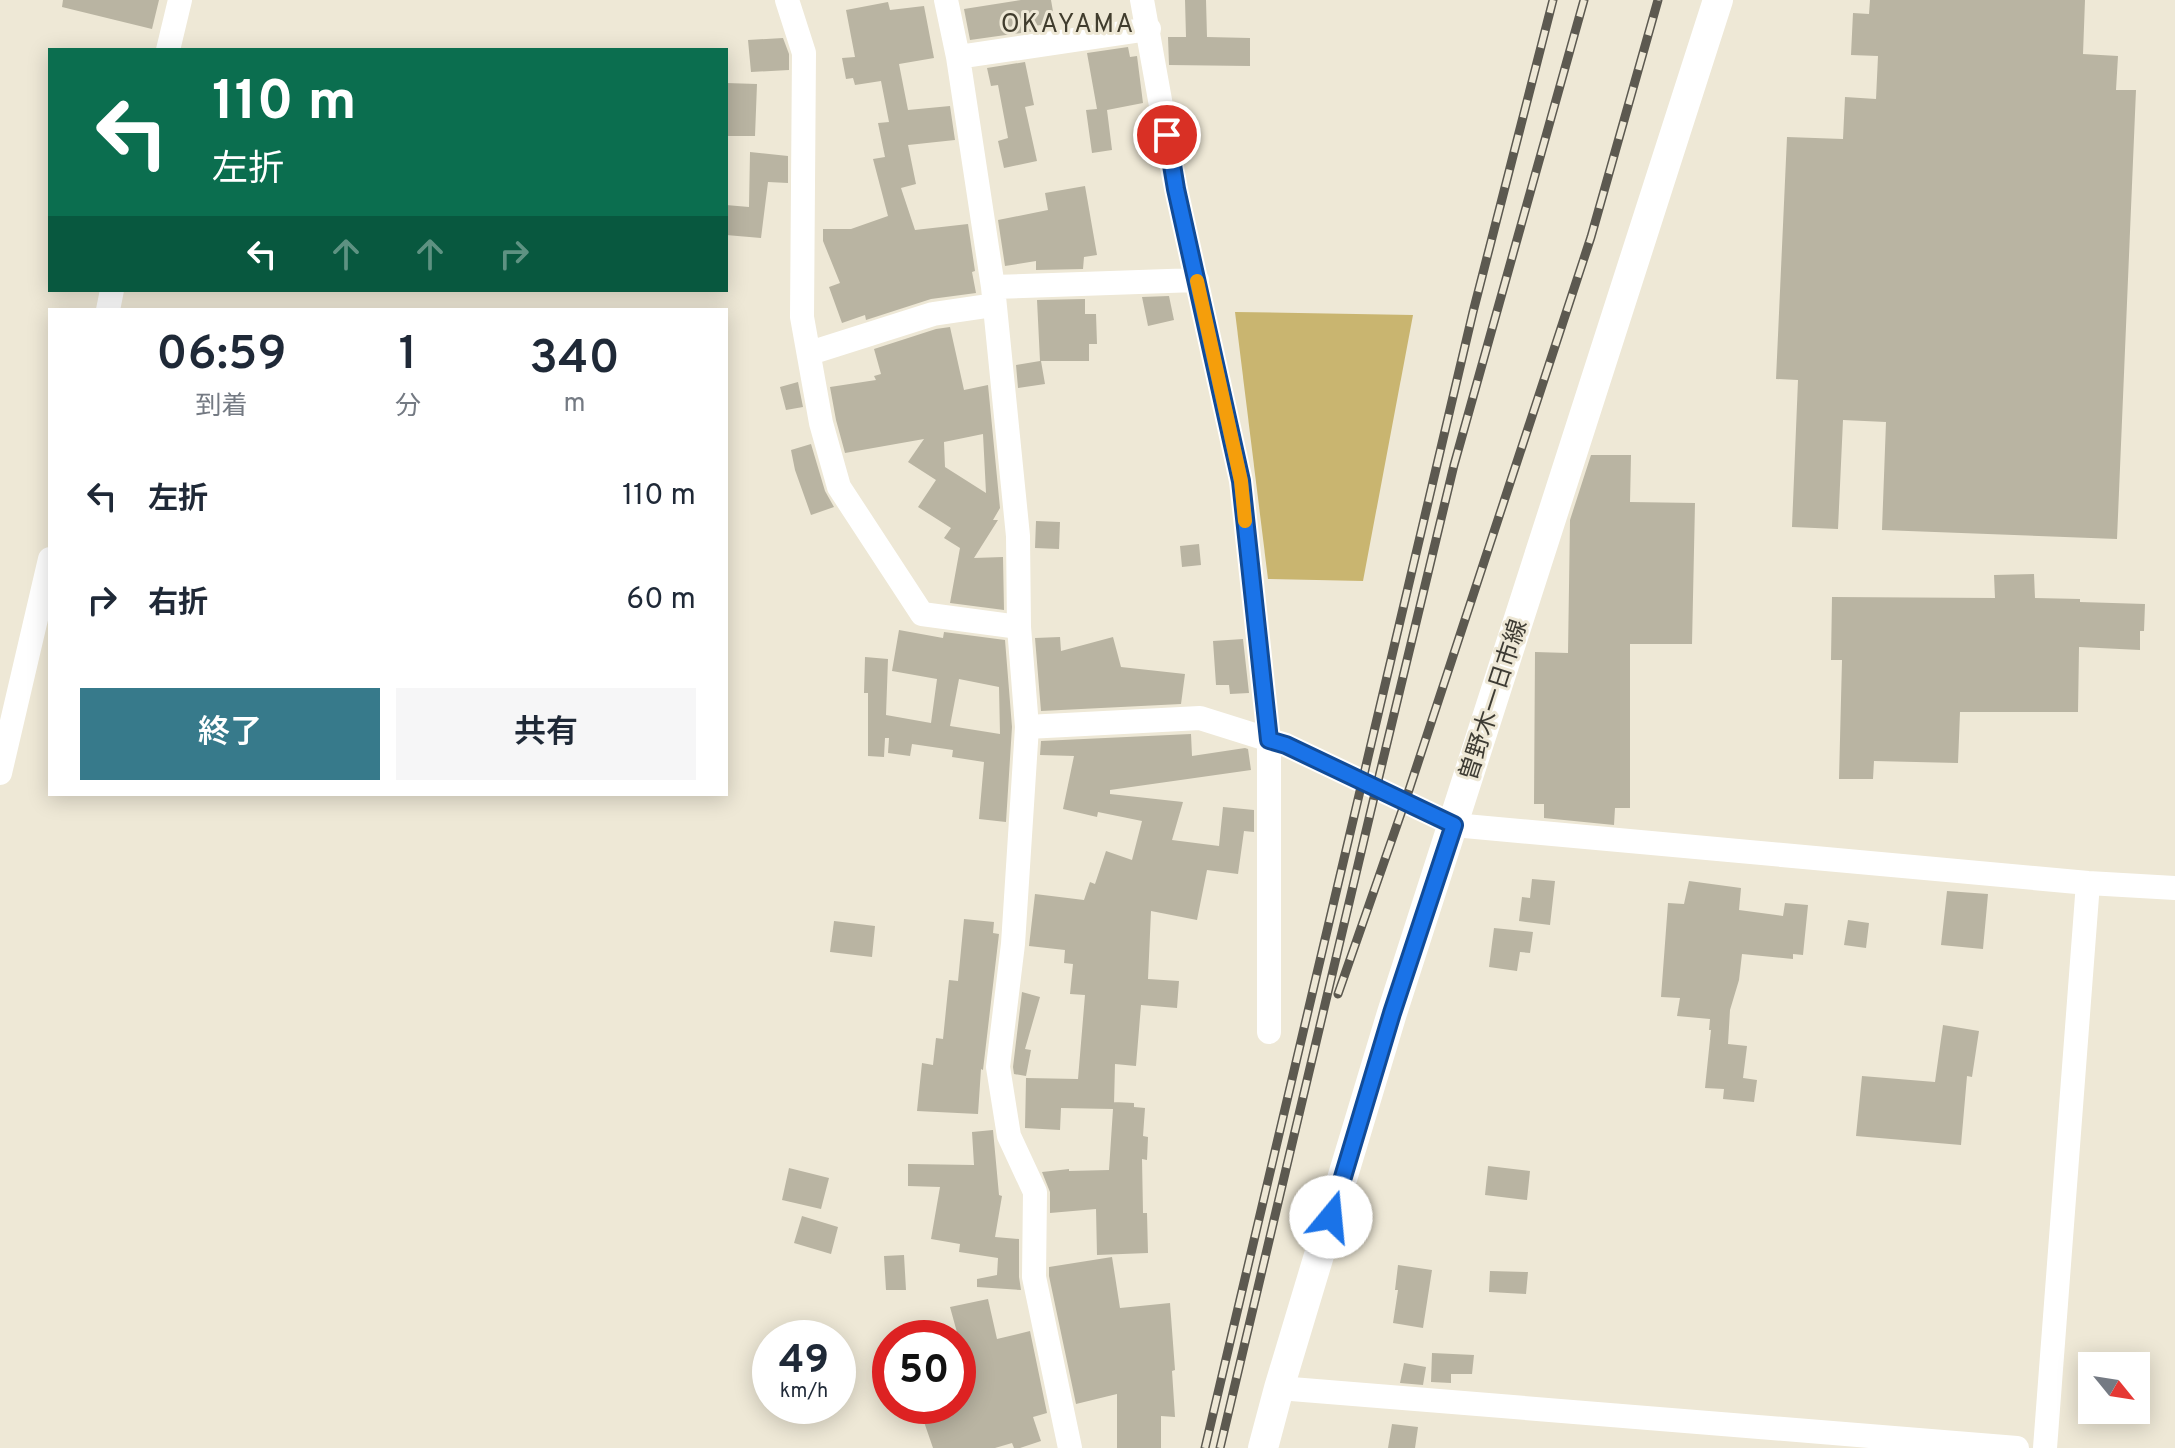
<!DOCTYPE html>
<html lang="ja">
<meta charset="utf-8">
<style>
body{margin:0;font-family:Overpass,"Noto Sans JP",sans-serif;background:#f6f6f7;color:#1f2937;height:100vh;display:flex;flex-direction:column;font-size:30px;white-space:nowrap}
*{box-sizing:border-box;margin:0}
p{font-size:26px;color:#747a83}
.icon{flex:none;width:44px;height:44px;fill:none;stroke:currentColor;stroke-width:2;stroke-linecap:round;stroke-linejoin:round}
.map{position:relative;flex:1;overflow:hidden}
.panel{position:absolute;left:48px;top:308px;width:680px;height:488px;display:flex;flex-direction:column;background:#fff;border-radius:0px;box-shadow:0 4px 20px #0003}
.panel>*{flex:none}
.banner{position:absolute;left:48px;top:48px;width:680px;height:244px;border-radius:0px;box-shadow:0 4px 20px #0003;background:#0b6e4f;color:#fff;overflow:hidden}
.needle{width:52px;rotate:120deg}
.fabs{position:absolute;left:2078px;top:1352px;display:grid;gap:16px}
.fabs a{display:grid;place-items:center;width:72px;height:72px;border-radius:0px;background:#fff;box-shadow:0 4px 20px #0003;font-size:40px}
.speed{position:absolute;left:752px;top:1320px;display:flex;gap:16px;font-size:40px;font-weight:700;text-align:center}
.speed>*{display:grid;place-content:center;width:104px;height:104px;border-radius:50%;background:#fff;box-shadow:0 4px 20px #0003;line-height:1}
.speed small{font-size:20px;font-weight:400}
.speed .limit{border:12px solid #d22;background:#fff;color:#111}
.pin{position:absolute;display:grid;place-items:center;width:68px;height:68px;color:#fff;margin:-34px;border:4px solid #fff;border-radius:50%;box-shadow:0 2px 8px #0007}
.me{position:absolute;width:88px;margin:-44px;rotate:17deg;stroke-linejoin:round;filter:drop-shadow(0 0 6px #0008)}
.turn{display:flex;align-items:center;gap:28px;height:168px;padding:0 32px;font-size:36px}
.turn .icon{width:104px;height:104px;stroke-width:2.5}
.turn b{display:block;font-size:56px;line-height:68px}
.lanes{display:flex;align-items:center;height:76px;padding:0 32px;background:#0003;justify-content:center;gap:40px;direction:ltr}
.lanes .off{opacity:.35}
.eta{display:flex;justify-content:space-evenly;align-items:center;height:136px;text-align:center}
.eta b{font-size:48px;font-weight:600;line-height:56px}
.button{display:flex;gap:16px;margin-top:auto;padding:16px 32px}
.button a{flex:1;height:92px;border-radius:0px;background:#377a8b;color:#fff;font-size:32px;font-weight:600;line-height:92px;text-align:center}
.button a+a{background:#f6f6f7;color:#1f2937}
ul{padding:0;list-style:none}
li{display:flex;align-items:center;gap:24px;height:104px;padding:0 32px}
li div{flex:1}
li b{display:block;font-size:30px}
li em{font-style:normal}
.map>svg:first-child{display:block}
.green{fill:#c9b570}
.building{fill:#b9b4a2;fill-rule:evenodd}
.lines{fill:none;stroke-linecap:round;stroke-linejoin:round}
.minor{stroke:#fff;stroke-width:24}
.major{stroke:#fff;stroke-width:30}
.rail-casing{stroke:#5c5950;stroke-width:9}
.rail{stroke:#eee8d6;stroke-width:6;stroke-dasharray:18;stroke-linecap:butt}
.route-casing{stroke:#114b97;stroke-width:20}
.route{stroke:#1a73e8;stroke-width:14}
.slow{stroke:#f59e0b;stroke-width:14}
.labels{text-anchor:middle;stroke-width:6;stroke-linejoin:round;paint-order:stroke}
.street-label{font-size:24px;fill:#3d3b33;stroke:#eee8d6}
.neighbourhood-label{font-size:26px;letter-spacing:2px;fill:#403c2d;stroke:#eee8d6}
</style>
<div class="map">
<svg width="2175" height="1448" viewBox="0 0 2175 1448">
<rect width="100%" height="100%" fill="#eee8d6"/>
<path class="green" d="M1235,312l178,3 -50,266 -95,-2z"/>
<path class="building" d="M63,0h96l-7,29 -90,-22z
M1021,0h30l4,23 -21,3 1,5 -65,9 -6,-31z
M1185,0h21l1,37 43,1v28l-81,-1 -1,-28h18z
M1870,0h215l-2,54 35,2 -2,34h20l-19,449 -235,-9 4,-108 -43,-2 -5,109 -46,-2 6,-147 -22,-1 11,-242 56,2 2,-42 31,2 2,-43 -27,-1 2,-42 16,1z
M888,2l2,8 34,-4 10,52 -35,6 9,46 42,-4 5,34 -47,5 8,39 -15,4 14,42 53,-6 7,47 -3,1 4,21 -45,6 -65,21 -1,-5 -23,8 -13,-36 11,-4 -17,-42v-12h28l37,-13 -15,-57 12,-2 -7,-34 11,-1 -8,-41 -26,4 -2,-7 -7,1 -4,-21 13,-1 -9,-47z
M783,38l6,16v16l-38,2 -3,-32z
M1128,47l2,10 7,-1 6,47 -36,7 5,40 -20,3 -6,-43 11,-1 -10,-56z
M1025,62l9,43 -9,2 12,54 -33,7 -6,-27 10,-3 -10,-53 -7,1 -4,-18z
M726,83l31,1 -2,52h-29z
M750,152l38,4v27l-20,-1 -7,56 -35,-3v-30l23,2z
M1085,186l12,69 -13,2 -1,12 -47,1v-9l-31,5 -7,-46 50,-10 -3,-17z
M1169,296l5,24 -26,6 -6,-29z
M1085,299v15h11l1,30h-8v17h-48l4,23 -27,4 -2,-23 24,-4 -3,-61z
M950,327l14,63 24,-5 12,123 -7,12h5l-24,38 29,-1 1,53 -54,-7 10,-55 -16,-10 7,-10 -33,-21 18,-27 -28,-18 16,-23 -79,14 -9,-33 -6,-33 46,-7 -2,-4 7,-2 -7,-25 62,-20zM983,434l3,59 -41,-26 -1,-25z
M798,382l5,25 -17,3 -6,-23z
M811,444l14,47 9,16 -23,8 -16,-45 -4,-20z
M1591,455h40l-1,47 65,1 -3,141h-62v164h-15l-1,17 -70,-7v-14h-10l1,-152 33,1 2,-133z
M1036,521l24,1 -1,27 -24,-1z
M1199,544l2,21 -19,2 -2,-21z
M2034,574l1,24 45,1v3l65,2 -1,27h-4v19l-61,-3 -1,65h-118l-2,51 -84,-2 -1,18h-34l3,-119h-11l1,-63 163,1 -1,-23z
M899,630l44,8 1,-6 61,8 7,87 -6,95 -27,-3 5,-57 -32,-5 1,-7 -41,-6 -2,12 -22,-3 1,-15h-4l-1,19 -16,-1v-63h-4l1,-36 23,2 -2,56 45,8 6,-44 -45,-8zM959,679l40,8 1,47 -50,-8z
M1060,637l1,14 52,-14 8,30 64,7 -4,30 -140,7 -6,-73z
M1243,639l6,54 -19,1 -1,-9h-13l-3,-44z
M1191,734l1,22 53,-8 3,1 3,21 -141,20v4l73,8 -11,38 47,6 4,-39 31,3v22l-10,-1 -6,43 -31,-4 -10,50 -46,-9 -3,68 31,2 -2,27 -36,-3 -5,61 -21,-2 -1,40v-2l20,1v4l11,1 -2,28 5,1 -1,23 -5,-1 1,54h4l1,40 -51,2 -1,-46 -46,4v-21l-8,-20 27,-3v2l40,-1 4,-61 -52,-1 -1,22 -35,-2 1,-50 52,1 7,-84 -15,-1 3,-30 -9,-1 1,-13 -36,-4 6,-52 49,6 6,-18 5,2 11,-33 26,9 10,-39 -44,-9 -1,5 -34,-8 11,-53 -34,-1 1,-14z
M1532,879l23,2 -5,44 -31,-4 3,-24 8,1z
M1689,881l52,7 -2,22 44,6 2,-13 23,2 -5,50 -10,-1v5l-51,-5 -3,26 -9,30 -2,34 19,2 -4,32 14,2 -3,22 -31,-3 1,-10 -19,-1 6,-58h-2l1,-11 -33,-3 3,-18 -19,-1 7,-94 16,1z
M1947,891l41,3 -5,55 -42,-4z
M964,919l30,3 -1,11 6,1 -16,136 -2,-1 -3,45 -61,-3 5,-48 11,2 3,-27 7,1 6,-59 9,1z
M1848,920l21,3 -3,25 -22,-3z
M834,921l41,5 -3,31 -42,-5z
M1494,928l39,4 -3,21 -10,-1 -3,19 -28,-4z
M1022,992l18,5 -15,52 6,1 -5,26 -12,-2 -1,-7z
M1943,1025l36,6 -7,46 -5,-1 -6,69 -105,-9 6,-60 73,6z
M993,1130l6,65 3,1 -7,41 24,2v38l2,13 -44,-3v-8l20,-4 1,-17 -39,-6 1,-8 -29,-5 9,-52 -32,-1v-22l66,1 -2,-33z
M1488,1166l42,5 -3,29 -42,-5z
M789,1168l40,10 -8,31 -39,-9z
M802,1216l36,11 -7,27 -37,-11z
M904,1255l2,35h-20l-2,-34z
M1112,1257l8,51 50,-5 5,67 -3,1 3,46 -14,-1v32h-44v-54l-41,10 -27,-128v-9z
M1398,1265l34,5 -9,58 -30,-5 5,-33h-3z
M1490,1271l38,1 -2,22 -37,-2z
M988,1299l9,40 33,-8 17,82 -14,4 8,24 -21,7h-6l-2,-5 -17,5h-62l-10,-29 35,-10v-73l-8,-29z
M1432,1353l42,2 -2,19h-21v9l-20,-1z
M1404,1363l22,4 -3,18 -23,-2z
M1392,1424l26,3 -3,21h-27z"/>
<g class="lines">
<path class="minor" d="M787,0l17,53 -2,264 19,106 18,64 83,127 97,13
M946,0l12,57 35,230 25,249 1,91 8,100 -14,217 -15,123 11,69 26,56 -1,85 36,171
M1142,0l34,189 65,292 28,259v292
M168,50l12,-50
M958,57l191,-28
M993,287l204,-7
M108,310l4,-20
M810,353l123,-39 61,-9
M1027,727l173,-9 86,27 168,80 634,58 87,5
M0,773l50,-214
M1279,1388l738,60
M2045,1448l43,-565"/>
<path class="major" d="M1263,1448l16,-60 113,-375 326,-1013"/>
<defs>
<path id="rail" d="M1338,994l67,-192 186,-565 67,-237
M1205,1448l268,-1136 80,-312
M1220,1448l156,-659 78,-324 130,-465"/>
</defs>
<use href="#rail" class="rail-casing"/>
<use href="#rail" class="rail"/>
</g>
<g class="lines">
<defs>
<path id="route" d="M1167,135l9,54 65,292 28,259 17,5 168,80 -62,188 -61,204"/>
</defs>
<use href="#route" class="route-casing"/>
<use href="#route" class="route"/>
<path class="slow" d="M1197,281l44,200 4,40"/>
</g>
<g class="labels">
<g class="street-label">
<text transform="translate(1493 700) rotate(-72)" y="8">曽野木一日市線</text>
</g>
<g class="neighbourhood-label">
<text x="1068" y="32">OKAYAMA</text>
</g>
</g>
</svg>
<div class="fabs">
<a><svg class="needle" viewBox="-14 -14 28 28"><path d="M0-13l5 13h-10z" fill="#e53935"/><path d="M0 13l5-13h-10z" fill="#747a83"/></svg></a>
</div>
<div class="speed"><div>49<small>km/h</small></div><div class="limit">50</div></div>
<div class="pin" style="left:1167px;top:135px;background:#d93025"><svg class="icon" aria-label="arrive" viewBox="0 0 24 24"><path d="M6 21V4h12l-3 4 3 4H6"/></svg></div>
<svg class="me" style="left:1331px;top:1217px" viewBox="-20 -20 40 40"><circle r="19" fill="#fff"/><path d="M0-13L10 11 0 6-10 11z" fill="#1a73e8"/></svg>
<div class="banner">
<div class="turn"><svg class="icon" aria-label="left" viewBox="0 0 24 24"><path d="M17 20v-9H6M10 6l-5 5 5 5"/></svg><div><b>110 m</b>左折</div></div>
<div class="lanes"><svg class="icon" aria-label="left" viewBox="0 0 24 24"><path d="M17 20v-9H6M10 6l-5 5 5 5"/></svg><svg class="icon off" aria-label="ahead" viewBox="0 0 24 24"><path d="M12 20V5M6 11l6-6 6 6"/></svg><svg class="icon off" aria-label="ahead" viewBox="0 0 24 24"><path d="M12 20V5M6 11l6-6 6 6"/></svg><svg class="icon off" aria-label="right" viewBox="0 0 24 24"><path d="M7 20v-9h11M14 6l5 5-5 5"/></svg></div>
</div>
<section class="panel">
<div class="eta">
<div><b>06:59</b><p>到着</p></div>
<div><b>1</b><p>分</p></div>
<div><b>340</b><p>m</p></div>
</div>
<ul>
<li><svg class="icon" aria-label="left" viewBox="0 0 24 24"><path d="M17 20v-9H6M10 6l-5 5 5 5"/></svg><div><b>左折</b></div><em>110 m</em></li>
<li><svg class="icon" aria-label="right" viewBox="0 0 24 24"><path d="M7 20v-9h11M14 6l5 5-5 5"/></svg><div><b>右折</b></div><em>60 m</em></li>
</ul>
<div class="button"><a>終了</a><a>共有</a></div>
</section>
</div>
